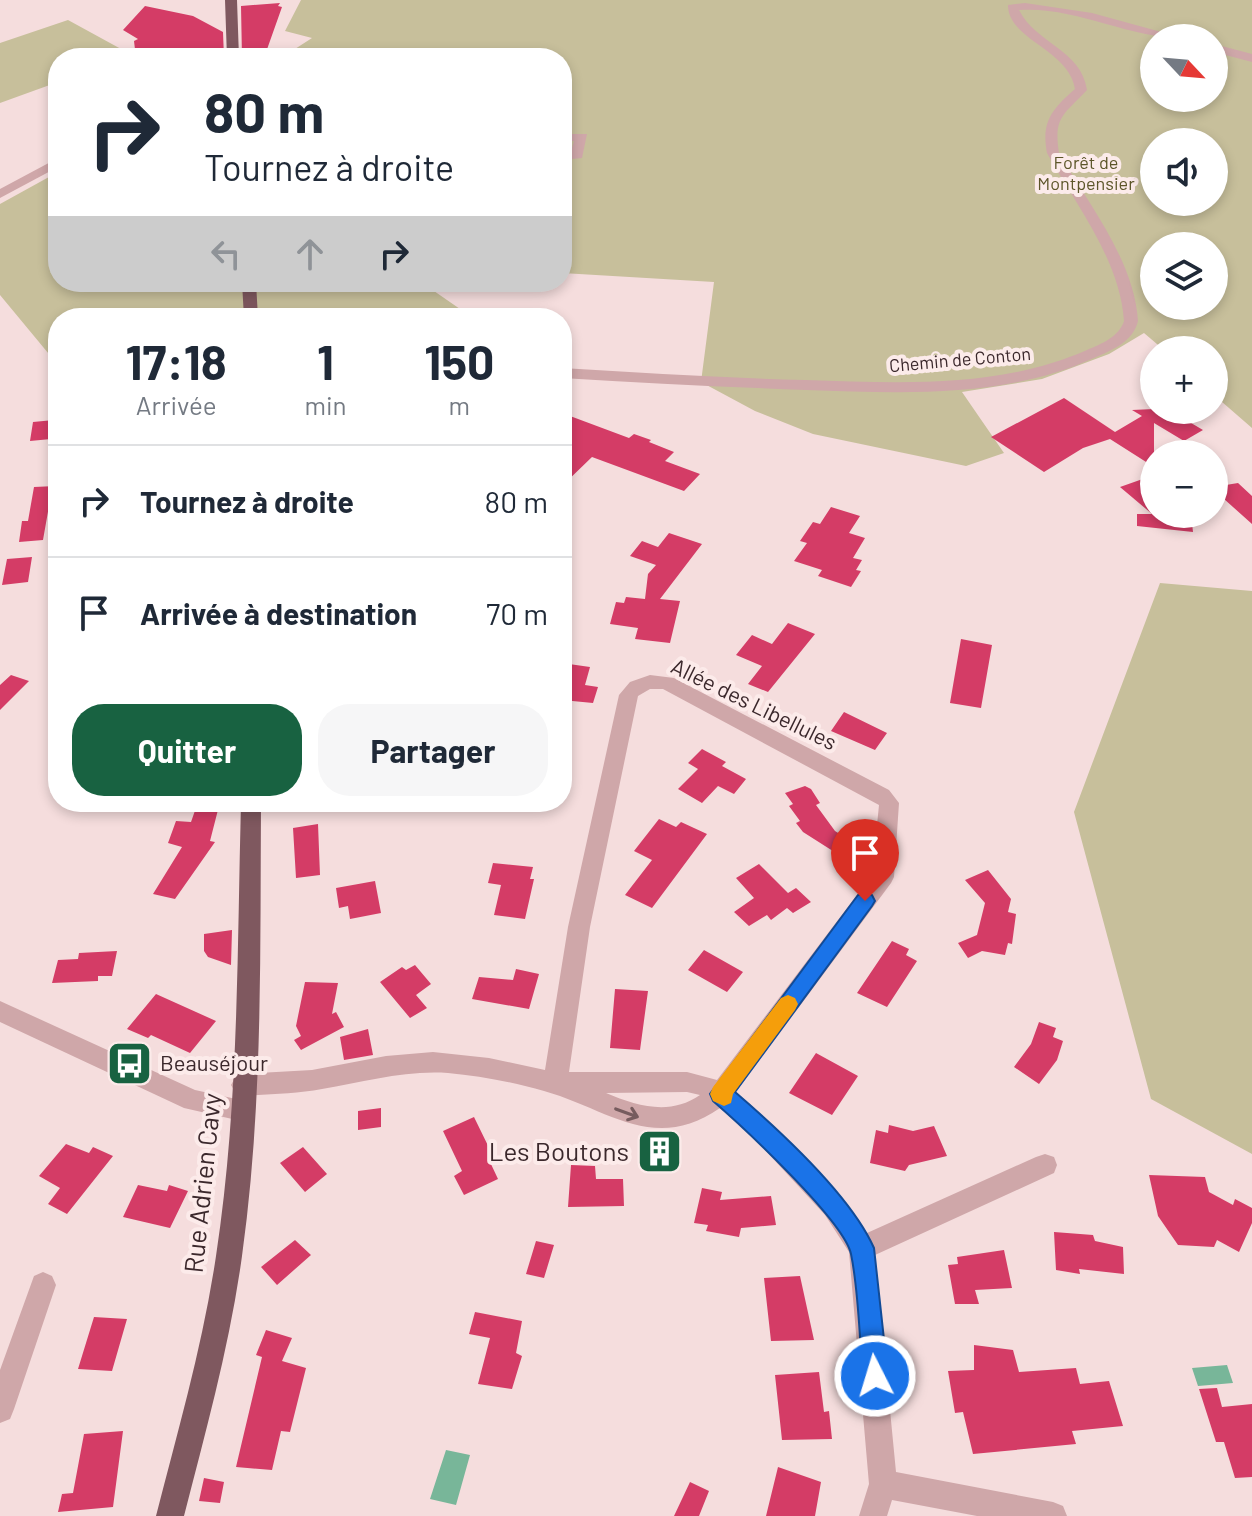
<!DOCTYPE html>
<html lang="fr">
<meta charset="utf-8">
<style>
body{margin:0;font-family:Barlow,sans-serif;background:#f6f6f7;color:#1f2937;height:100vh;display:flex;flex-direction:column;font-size:30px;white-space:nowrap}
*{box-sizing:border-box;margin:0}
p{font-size:26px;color:#747a83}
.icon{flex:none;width:44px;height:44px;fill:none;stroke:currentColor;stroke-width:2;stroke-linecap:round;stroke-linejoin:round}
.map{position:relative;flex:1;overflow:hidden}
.sheet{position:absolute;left:48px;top:308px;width:524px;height:504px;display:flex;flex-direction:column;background:#fff;border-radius:32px;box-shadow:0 4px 12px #0003}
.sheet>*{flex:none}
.guide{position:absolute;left:48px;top:48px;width:524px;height:244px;border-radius:32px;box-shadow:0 4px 12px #0003;background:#fff;color:#1f2937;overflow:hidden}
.needle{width:52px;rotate:116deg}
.tools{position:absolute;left:1140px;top:24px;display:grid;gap:16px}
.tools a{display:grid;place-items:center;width:88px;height:88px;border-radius:50%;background:#fff;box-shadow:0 4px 12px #0003;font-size:40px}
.pin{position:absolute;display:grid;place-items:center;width:68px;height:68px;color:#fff;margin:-82px -34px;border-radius:50% 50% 50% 0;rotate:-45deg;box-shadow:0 0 8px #0007}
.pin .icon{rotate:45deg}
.me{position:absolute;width:88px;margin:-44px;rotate:355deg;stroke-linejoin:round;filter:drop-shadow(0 0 6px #0008)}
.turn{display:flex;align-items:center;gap:28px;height:168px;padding:0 24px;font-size:36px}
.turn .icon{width:104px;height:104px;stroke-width:2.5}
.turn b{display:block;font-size:56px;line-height:68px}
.lanes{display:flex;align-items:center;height:76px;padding:0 24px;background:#0003;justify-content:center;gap:40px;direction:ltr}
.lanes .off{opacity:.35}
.eta{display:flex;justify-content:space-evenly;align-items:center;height:136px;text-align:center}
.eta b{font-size:48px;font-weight:700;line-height:56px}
.action{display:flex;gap:16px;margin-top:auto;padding:16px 24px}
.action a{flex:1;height:92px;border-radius:32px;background:#186241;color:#fff;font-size:32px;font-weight:700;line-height:92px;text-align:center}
.action a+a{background:#f6f6f7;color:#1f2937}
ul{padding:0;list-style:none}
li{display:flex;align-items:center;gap:24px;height:112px;padding:0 24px;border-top:2px solid #e0e1e3}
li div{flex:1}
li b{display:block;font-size:30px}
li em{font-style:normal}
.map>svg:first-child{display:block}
.green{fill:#c7bf9b;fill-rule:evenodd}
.water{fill:#78b699}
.building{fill:#d43c66}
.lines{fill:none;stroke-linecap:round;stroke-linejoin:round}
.minor{fill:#cfa7a9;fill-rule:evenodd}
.major{fill:#7f585f;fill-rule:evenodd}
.oneway{stroke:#765b5e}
.route{fill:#1a73e8;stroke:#114b97;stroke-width:2}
.slow{fill:#f59e0b}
.labels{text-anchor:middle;stroke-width:8;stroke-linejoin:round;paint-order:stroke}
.far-park-label{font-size:18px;fill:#5c5529;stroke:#fcebea}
.far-street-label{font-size:18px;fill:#3b282c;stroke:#fcebea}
.street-label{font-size:22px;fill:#3b282c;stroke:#fcebea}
.poi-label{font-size:22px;fill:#3b282c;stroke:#fcebea;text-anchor:start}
.near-poi-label{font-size:26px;fill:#3b282c;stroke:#fcebea;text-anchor:end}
.near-street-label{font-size:26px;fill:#3b282c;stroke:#fcebea}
</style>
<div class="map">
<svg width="1252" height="1516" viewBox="0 0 1252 1516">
<rect width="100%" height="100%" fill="#f5dddd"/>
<path class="green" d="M301,0h951v428l-38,-33v-45h-50l-20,-17 -35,21 -67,25 -80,13 42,61 -38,13 -153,-32 -58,-23 -54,-29 13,-100 -152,-9v-215h-281l31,-20 -27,-7zM1154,38h60v60h-60zM1154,142h60v60h-60zM1154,246h60v60h-60z
M68,20l64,35 -74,3v24l-58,21v-60z
M58,172v110h363l52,36h-415v47l-58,-70v-91z
M1160,583l92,8v563l-101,-55 -77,-287z"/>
<path class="water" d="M1227,1365l6,18 -35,3 -6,-18z
M446,1450l24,5 -14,50 -26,-6z"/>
<path class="building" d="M280,3l-2,3 4,1 -17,48 5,2 -28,1 -1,-52z
M145,6l48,10 30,16 1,26h-88l-2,-17 4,-2 -15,-9z
M1064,398l51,34 27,-16 -10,-6 22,-1 15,1 34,20 -19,11 -30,-18v44l-44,-28 -27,9 -39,24 -53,-35z
M562,413l67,25 5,-4 17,6 -2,2 25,10 -9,9 35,13 -16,17 -92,-34 -30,29z
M54,420l-3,19 -21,2 3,-19z
M1154,475v39h37l2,18 -56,-6v-12h15l-32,-27z
M1238,483l14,13v28l-38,-34v-3z
M56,486l-3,19 -4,1 -6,34 -24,2 3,-21h6l6,-34z
M831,507l29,9 -11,17 16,5 -12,20 9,2 -6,10 5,1 -10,16 -33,-11 4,-6 -28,-9 13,-18 -7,-2 13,-19 7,2z
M669,533l33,11 -42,55 20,2 -10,42 -35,-4 3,-11 -28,-4 6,-22 8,1 2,-6 19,2 3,-25 8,-9 -26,-9 12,-15 16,6z
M32,557l-4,25 -26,3 5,-26z
M788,623l27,11 -47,58 -20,-8 14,-18 -26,-11 16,-20 20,9z
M961,639l31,6 -11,63 -31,-5z
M562,663l28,4 -5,18 13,2 -5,16 -31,-3z
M11,675l18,6 -29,29v-25z
M844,712l43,21 -12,17 -44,-19z
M702,749l24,13 -4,4 24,13 -12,15 -16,-8 -16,17 -24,-14 20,-20 -10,-6z
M805,786l6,3 9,14 -4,2 19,26 14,9 -13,13 -33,-21 -7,-9 4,-2 -11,-15 4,-2 -8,-11z
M198,802h22l-10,39 5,1 -40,57 -22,-5 29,-47 -14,-4 8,-22 15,1z
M659,819l17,8 5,-5 26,12 -55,74 -27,-13 27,-35 -18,-9z
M318,824l2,51 -24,3 -3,-50z
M493,863l40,4 -3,12h4l-9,40 -31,-4 7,-30 -13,-2z
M759,864l29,29 8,-5 15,14 -18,11 -6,-5 -16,12 -4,-5 -18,11 -15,-14 20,-14 -18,-20z
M988,870l23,29 -3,13 8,2 -4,30 -4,-1 -3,12 -23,-4 -14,7 -10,-15 19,-8 8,-32 -20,-23z
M375,881l6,32 -31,6 -2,-13 -9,2 -3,-20z
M232,930l-1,35 -23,-8 -4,-6v-17z
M892,941l17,8 -3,6 11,6 -30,46 -30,-14z
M704,950l39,22 -16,20 -39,-22z
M117,951l-5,25h-14v5l-46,2 6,-23 20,-1 1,-6z
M415,965l16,19 -15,11 11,13 -17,10 -30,-36 22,-15 4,3z
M516,969l23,5 -10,35 -57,-10 7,-22 34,3z
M305,982l33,1 -6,31 4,-2 8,15 -43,23 -7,-10 7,-4 -5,-10z
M615,989l33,2 -8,59 -30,-2z
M156,994l60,27 -26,32 -39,-18 -3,3 -21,-9z
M1039,1022l17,6 -3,9 10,4 -6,19 -18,24 -25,-17 17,-23z
M368,1029l5,26 -29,5 -4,-23z
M816,1053l42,23 -26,39 -43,-22z
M381,1108v19l-23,3v-19z
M474,1117l21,43 -5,2 8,17 -34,16 -10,-19 8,-5 -19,-40z
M889,1125l24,6 21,-5 13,30 -38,9 -4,6 -35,-8 6,-33 12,3z
M66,1144l23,9 4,-6 20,9 -46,58 -19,-10 12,-16 -21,-12z
M303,1147l24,27 -22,18 -25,-29z
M571,1165l24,1 1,13h27l1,27 -56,1z
M1149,1175l56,2 4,15 24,13 2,-6 17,9v15l-13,29 -22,-12 -3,7 -36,-2 -20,-29z
M138,1185l29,6 2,-6 19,6 -18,37 -47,-11z
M702,1188l20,4 -2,8 51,-4 5,29 -35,3 -2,9 -33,-6 2,-6 -14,-2z
M1054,1232l39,3 2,6 28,6 1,27 -45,-5 1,5 -24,-4z
M295,1240l16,15 -34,30 -16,-18z
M536,1241l18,4 -10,33 -18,-4z
M1004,1250l8,38 -37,2 4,14h-24l-7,-39 10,-1 -1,-7z
M800,1276l14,64 -43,1 -7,-63z
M475,1312l47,9 -6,32 6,3 -10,33 -34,-5 12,-46 -21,-4z
M94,1317l33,2 -15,52 -34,-2z
M266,1330l26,8 -10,23 24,7 -16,64 -9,-1 -9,39 -36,-3 26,-110 -6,-2z
M974,1345l39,5 6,22 57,-4 4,16 29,-3 14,45 -51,5 4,13 -103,10 -10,-42 -8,1 -7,-42 26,-1z
M819,1372l5,40 5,-1 3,28 -50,1 -7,-65z
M1217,1388l5,19 30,-3v73l-17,1 -11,-36h-8l-17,-53z
M123,1431l-10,76 -55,5 4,-18 11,-1 11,-59z
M778,1467l43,15 -6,34h-49z
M204,1478l20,4 -4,21 -21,-2z
M690,1482l19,9 -10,25h-25z"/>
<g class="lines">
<path class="minor" d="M1025,3l67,10 91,25c-55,0 -108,-32 -164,-28 17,34 62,39 68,80 -22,24 -34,26 -28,63 30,52 75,107 79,168 -5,21 -26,29 -44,37 -91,41 -191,35 -288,32 -82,-3 -163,-7 -244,-12v-10c81,5 162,10 243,12 96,3 193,9 282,-30 14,-6 32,-13 37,-29 -4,-61 -48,-116 -77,-168 -6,-31 5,-44 28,-64 -6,-40 -67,-49 -67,-84z
M1214,44l38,10v8l-38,-10z
M562,134h25l-5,24 -20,2v-8l9,-1 3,-10 -12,1z
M58,158v9l-58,31v-9z
M650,675l24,3 215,112 10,13 -5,74 -3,6 -155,209c49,42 94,88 131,141l169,-76 9,-3 9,3 3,8 -3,8 -179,82 21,217 157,30 10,4 4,10h-90l-85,-16 -5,16h-28l10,-32 -20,-232 -24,-37 -71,-77 -34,-30c-66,46 -112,1 -176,-17 -31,-9 -64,-15 -96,-18 -43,-3 -84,9 -126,16 -26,5 -53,5 -79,7l-8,-4 -4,-7 4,-7 8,-4 69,-4 74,-14 47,-4 56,6 56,12 23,-143 51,-232 11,-13zM650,689h13l216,116 -7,70 -155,205 -30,-8h-118l21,-145 48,-231zM687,1092l13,3c-30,21 -63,11 -94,-2z
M0,1001l195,89 55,12 3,8 -3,8 -9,3 -57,-13 -184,-86z
M43,1272l9,4 4,9 -42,124 -4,10 -10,4v-53l34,-94z"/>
<path class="major" d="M225,0h12l2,58h-12z
M242,282h14l2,36h-14z
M241,802h20c-1,151 2,304 -19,454 -12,88 -36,174 -58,260h-28c22,-86 47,-172 60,-260 23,-150 21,-303 25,-454z"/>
</g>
<defs><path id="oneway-shaft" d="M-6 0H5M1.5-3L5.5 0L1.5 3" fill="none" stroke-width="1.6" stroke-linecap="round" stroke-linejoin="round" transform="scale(2)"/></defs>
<use class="oneway" href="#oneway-shaft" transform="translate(627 1113) rotate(20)"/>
<path class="route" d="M865,893l7,2 3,6 -3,5 -137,186c43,37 116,104 139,156l14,128 -4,9 -9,4 -8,-4 -4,-9c-4,-40 -4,-83 -12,-122 -7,-33 -109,-128 -138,-153l-3,-7 148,-199z"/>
<path class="slow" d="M788,995l7,3 3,6 -3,6 -62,84 -2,9 -7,3 -11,-5 -3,-7 3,-7 68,-89z"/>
<defs>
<symbol id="bus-square" viewBox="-11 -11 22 22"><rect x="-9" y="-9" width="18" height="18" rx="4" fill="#186241" stroke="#fcebea"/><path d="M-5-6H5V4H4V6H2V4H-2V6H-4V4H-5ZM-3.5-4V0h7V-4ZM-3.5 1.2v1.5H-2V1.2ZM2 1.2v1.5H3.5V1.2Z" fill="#fff"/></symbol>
<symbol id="building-square" viewBox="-11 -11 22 22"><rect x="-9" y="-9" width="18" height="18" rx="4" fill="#186241" stroke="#fcebea"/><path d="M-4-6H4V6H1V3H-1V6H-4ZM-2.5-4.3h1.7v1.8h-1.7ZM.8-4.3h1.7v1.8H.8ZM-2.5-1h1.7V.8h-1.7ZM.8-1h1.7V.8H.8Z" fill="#fff"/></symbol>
</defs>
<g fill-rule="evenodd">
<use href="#bus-square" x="104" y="1038" width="51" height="51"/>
<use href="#building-square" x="634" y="1126" width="51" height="51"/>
</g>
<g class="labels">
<g class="far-park-label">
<text x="1086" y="169">Forêt de<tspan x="1086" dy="21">Montpensier</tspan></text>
</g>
<g class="far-street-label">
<text transform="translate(960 360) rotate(-5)" y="6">Chemin de Conton</text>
</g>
<g class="street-label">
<text transform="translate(754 704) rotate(26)" y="8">Allée des Libellules</text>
</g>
<g class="poi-label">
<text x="160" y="1071">Beauséjour</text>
</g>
<g class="near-poi-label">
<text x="629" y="1161">Les Boutons</text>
</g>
<g class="near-street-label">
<text transform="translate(203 1183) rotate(-84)" y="9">Rue Adrien Cavy</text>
</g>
</g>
</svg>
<div class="tools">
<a><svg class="needle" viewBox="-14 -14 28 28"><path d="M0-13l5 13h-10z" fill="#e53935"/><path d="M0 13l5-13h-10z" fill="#747a83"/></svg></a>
<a><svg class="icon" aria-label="sound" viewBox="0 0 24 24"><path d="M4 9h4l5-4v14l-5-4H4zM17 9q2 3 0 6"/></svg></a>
<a><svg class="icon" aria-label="layers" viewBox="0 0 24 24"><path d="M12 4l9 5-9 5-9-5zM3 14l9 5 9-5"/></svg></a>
<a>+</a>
<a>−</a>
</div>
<div class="pin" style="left:865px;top:901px;background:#d93025"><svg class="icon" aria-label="arrive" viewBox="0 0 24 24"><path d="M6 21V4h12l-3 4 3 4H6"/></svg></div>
<svg class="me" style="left:875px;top:1376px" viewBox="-20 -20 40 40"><circle r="17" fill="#1a73e8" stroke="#fff" stroke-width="3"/><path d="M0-11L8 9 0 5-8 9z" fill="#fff"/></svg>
<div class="guide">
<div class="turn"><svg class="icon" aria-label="right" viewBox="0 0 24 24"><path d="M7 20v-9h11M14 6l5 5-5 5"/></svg><div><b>80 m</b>Tournez à droite</div></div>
<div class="lanes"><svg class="icon off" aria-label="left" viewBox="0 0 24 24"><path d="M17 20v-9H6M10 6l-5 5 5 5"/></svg><svg class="icon off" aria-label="ahead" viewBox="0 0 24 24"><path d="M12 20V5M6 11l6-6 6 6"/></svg><svg class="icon" aria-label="right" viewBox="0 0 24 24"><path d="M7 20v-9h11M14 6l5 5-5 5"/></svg></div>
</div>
<section class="sheet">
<div class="eta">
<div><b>17:18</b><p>Arrivée</p></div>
<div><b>1</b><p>min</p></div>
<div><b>150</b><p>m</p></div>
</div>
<ul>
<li><svg class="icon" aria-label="right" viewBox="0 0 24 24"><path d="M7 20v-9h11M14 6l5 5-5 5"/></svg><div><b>Tournez à droite</b></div><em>80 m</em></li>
<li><svg class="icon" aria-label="arrive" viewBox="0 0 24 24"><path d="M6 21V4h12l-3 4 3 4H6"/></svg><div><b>Arrivée à destination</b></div><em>70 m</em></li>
</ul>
<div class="action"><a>Quitter</a><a>Partager</a></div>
</section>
</div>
